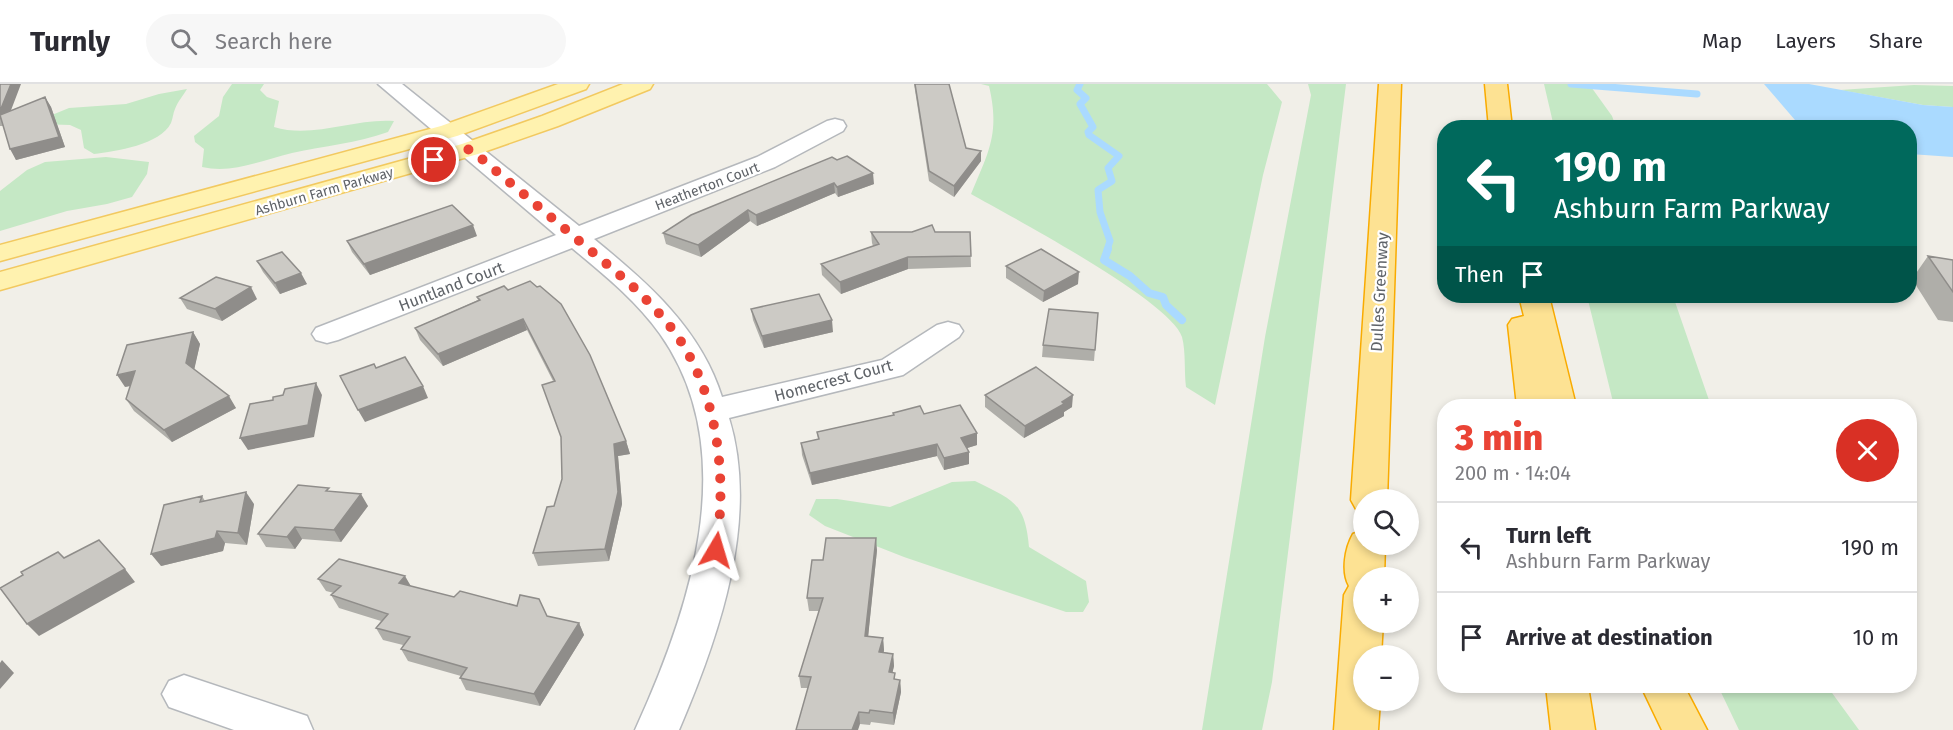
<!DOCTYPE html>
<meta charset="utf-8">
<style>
body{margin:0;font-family:"Fira Sans",sans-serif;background:#f7f7f7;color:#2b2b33;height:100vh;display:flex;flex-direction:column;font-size:22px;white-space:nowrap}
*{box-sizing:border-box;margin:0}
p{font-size:20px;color:#7c7c81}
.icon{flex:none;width:33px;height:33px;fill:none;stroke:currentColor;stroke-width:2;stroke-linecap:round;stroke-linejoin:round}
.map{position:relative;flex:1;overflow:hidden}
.details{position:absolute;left:1437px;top:315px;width:480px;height:294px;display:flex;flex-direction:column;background:#fff;border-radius:24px;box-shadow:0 3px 9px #0003}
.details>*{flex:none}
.banner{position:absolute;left:1437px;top:36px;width:480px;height:183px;border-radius:24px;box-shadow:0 3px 9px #0003;background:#00695c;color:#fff;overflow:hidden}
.fabs{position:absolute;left:1353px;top:405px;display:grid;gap:12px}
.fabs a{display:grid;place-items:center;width:66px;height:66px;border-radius:50%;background:#fff;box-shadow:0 3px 9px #0003;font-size:30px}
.pin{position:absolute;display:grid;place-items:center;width:51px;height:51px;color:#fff;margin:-26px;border:3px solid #fff;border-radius:50%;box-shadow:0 2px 6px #0007}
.me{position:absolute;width:66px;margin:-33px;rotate:7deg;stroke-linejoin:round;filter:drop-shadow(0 0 4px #0008)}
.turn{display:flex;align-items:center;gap:21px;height:126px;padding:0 18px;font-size:27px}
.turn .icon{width:78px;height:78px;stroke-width:2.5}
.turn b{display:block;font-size:42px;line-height:51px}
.then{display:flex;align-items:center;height:57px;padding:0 18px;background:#0003;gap:12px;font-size:22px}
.round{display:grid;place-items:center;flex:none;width:63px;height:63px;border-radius:32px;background:#f7f7f7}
.headline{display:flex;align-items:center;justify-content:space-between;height:102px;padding:0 18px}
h1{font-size:36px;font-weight:800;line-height:45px;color:#ea4335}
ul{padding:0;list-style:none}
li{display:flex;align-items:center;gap:18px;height:90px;padding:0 18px;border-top:2px solid #e1e1e2}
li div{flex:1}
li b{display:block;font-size:22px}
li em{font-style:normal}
header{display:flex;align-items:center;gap:36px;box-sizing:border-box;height:84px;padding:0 30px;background:#fff;border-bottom:2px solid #e1e1e2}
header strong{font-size:28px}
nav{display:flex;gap:33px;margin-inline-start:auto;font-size:21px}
.search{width:420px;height:54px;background:#f7f7f7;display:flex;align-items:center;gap:15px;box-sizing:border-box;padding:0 21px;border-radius:33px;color:#7c7c81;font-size:22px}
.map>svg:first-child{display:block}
.green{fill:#c5e8c5}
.water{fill:#aadaff}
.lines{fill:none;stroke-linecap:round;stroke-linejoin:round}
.stream-far1{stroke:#aadaff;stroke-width:7}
.stream{stroke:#aadaff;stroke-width:8}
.street-casing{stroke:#b5b8bc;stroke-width:3}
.primary-casing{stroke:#f2c960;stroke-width:3}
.highway-casing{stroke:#f9ab00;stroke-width:3}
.street{fill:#fff;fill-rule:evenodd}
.primary{fill:#fff2af;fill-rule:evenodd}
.highway{fill:#fde293;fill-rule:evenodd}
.wall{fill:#afaea9}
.shaded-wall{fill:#8f8d8a}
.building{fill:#cccac5;stroke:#8f8d8a;stroke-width:1.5}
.route{stroke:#ea4335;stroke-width:10;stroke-dasharray:0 18}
.labels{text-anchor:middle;stroke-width:4.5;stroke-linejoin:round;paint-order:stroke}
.far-street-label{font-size:14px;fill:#5f6368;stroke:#fff}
.street-label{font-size:16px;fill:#5f6368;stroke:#fff}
</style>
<header>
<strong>Turnly</strong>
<div class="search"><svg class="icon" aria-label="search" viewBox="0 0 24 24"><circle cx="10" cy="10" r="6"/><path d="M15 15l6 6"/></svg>Search here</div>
<nav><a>Map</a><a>Layers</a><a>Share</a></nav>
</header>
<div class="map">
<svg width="1953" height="646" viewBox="0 0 1953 646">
<rect width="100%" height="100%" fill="#f1efe8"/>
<path class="green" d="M232,0h32l-4,6 7,7 12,4 -5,26c39,12 80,-9 120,-6l-6,11c-31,11 -64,14 -96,21 -30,7 -59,21 -90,14l2,-18 -9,-7 -1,-6 25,-20 4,-19z
M981,0h286l15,18 -19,73 -48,230 -29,-18c-2,-16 0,-35 -4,-50 -11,-36 -172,-121 -211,-143 18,-43 29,-61 18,-108z
M1308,0h38l-74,598 -10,48h-60l63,-393 46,-242z
M1544,0h45l23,32 4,11h-62z
M1914,1l39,1v21l-30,-2 -83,-15z
M187,5c-4,7 -9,12 -12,20 -2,4 -2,9 -4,14 -11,22 -55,28 -77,31l-10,-6 -3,-18 -11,-5 -31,-1 8,-7 22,-9 57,-4 33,-10z
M106,73l43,5 -2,12 -15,23 -25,7 -40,7 -67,20v-40l27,-21 18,-8z
M1587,212h86l38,110h-97z
M975,397c37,19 50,20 54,66l57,34 3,21 -6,10h-17l-162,-55 -79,-31 -16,-11 7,-16h21l53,8 62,-25z
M1718,602h109l32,44h-120z"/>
<path class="water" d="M1764,0h45l114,21 30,2v50l-43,-3v-26l-109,-1z"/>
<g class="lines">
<path class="stream-far1" d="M1080,0l-3,6 9,8 -6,6 13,23 -5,5 1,3 30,21 -11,12 4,13 -14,9 2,22 10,29 -3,9
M1571,0l126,10"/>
<path class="stream" d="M1108,165l-4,11 26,16 19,17 14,4 3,8 16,15"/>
<defs>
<path id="street" d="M378,0h24l177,142 178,-69 70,-36 8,-2 8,2 3,5 -3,5 -68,36 -181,72c53,43 107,90 128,158l160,-37 55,-35 11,-3 11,3 4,6 -4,6 -56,38 -174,43c31,101 -10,219 -50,312h-44c54,-118 109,-277 25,-396 -24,-34 -57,-60 -88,-86l-234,92 -11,3 -11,-3 -4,-6 4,-6 240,-93z
M184,591l123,41 6,14h-79l-65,-23 -7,-13 7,-13z"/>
<path id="primary" d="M558,0h31l-3,5 -129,47 -457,125v-16l441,-119z
M623,0h30l-3,5 -92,37 -80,28 -478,136v-18l462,-128 80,-28z"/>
<path id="highway" d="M1379,0h22l-14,416h-23v11l-8,-2 -5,-9z
M1485,0h22l5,44h-23z
M1519,212h30l27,110h-59l-9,-81 4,-6 12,-3z
M1364,446v14h21l-1,34h-20v44h19l-2,34h-17v44h16l-2,30h-44l10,-135 5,-9c-8,-14 -4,-38 4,-52z
M1546,602h42l7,44h-44z
M1641,602h43l23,44h-45z"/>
</defs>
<use href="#street" class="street-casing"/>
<use href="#primary" class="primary-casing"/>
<use href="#highway" class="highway-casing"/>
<use href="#street" class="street"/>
<use href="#primary" class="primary"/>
<use href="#highway" class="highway"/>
</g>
<path class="wall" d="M0,0l10,27 35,-14 6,10 14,40 -49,13 -13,-34h-3z
M914,0h35l17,64 15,3v10l-27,36 -25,-16z
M832,73l42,27 -36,13 -3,-4 -78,33 -7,-5 -49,36 -35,-13 -3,-11z
M871,148h99l1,35 -63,2 -67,25 -19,-19 -1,-11 52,-18 -1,-3z
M477,152l-107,39 -18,-23 -5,-11z
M1928,172l25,4v62l-15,-2 -26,-41z
M257,177l50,23 -27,10 -17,-22z
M1006,182l72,18 -35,18 -37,-24z
M504,202l122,155 4,13 -12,2 4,48 -13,57 -71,5 -5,-13 21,-47 8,-27 -1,-41 -8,-57 -26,-51 -84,36 -23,-26 -5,-12 63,-28 -1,-3z
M180,214l77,1 -35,22 -35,-12z
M751,225l82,23 -69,16 -11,-28z
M1098,229l-4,48 -52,-4 1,-12z
M193,248l7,12 -6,25 42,39 -64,34 -38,-31 -8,-12 4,-13 -5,1z
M985,311l87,12 -8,5v4l-40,22 -39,-31z
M893,329l31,1 53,19v12l-10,3 2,16 -25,6 -7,-14 -125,29 -10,-30 -1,-12 17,-4 -1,-7 76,-17z
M331,408l37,14 -27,36 -39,-3 -7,10 -29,-2 -8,-13z
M202,412l3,5 49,3 -7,41 -22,-2 -2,8 -62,15z
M877,466l-9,86 15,2 1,14 9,2 1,12 -2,7h3v6l5,1 1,12 -7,33 -23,-3 -1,3 -10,-1 -52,-36h-7l-2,-12 20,-65h-10l-2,-13 16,-38z
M318,495l92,7 44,11 125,26 5,12 -44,71 -74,-16 -6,-12 1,-2 -53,-15 -7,-12 2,-4 -20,-5 -7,-12 5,-7 -42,-13 -8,-13 3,-2 -8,-2z"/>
<path class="shaded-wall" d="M11,0h10l-16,42 -5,-8v-7z
M45,13l6,10 14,40 -49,13 -6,-11z
M981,67v10l-27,36v-11z
M873,89l1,11 -36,13 -1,-10z
M834,99l1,10 -78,33 -1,-11z
M748,126l2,11 -49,36 -3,-12z
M473,141l4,11 -107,39 -6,-11z
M908,173v12l-67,25 -1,-12z
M1079,188l-1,12 -35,18 1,-11z
M301,189l6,11 -27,10 -5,-11z
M251,203l6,12 -35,22 -7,-12z
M523,235l4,11 -84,36 -5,-12z
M832,236l1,12 -69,16 -2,-12z
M193,248l7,12 -7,31 -7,-12z
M135,287l8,12 -18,4 -8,-12z
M316,299l6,12 -8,42 -66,13 -8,-12z
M423,302l5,12 -63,24 -7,-12z
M1073,311l-1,12 -8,5v4l-40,22 1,-12z
M229,312l7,12 -64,34 -8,-12z
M977,349v12l-16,5v-12z
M626,357l4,13 -12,2 4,48 -13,57 -4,-12 9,-105z
M937,360v12l-125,29 -2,-12z
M969,368v12l-25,6v-12z
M246,408l8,12 -7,41 -9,-12z
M361,410l7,12 -27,36 -7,-12z
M295,443l7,12 -7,10 -8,-12z
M217,447l8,12 -2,8 -62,15 -10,-12z
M876,454l1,12 -10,98 -2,-12z
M125,485l10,13 -96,54 -12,-12z
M405,492l7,12 -13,-5z
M579,539l5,12 -44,71 -6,-12z
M883,554l1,12 -3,14 -2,-12z
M893,570l1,12 -4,18 -1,-12z
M2,576l12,13 -14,16v-26z
M900,596l1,12 -7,33 -1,-12z
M859,628l1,12 -2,6h-6z"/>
<path class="building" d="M0,0h11l-11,27z
M915,0h34l17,64 15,3 -27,35 -25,-15z
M45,13l14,40 -49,12 -10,-34z
M847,72l26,17 -36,14 -3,-4 -78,32 -8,-5 -50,35 -35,-12 28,-18 141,-58 5,3z
M452,121l21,20 -109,39 -17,-23z
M932,141l3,7h35l1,24 -63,1 -68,25 -19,-18 58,-20 -8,-12h41z
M1041,165l38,23 -35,19 -38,-25z
M282,168l19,21 -26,10 -18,-22z
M1928,172l25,4v32z
M216,193l35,10 -36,22 -35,-11z
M530,197l7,6 3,-1 21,18 29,51 36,86 -12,3 4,48 -13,57 -72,4 14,-46 7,-1 8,-27 -1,-42 -19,-52 13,-4 -32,-62 -85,35 -23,-26 65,-28 -3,-3 27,-11 4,4z
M819,210l13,26 -70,16 -11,-27z
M1049,225l49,4 -3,37 -52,-5z
M193,248l-7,31 43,33 -65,34 -38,-31 9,-28 -18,4 10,-30z
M405,273l18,29 -65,24 -18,-34 34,-12 2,4z
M1036,283l37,28 -11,7 2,2 -39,22 -40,-31z
M316,299l-8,42 -68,13 10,-34 23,-4v-3l10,-2 2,-6z
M960,321l17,28 -16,5 8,14 -25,6 -7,-14 -127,29 -9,-30 18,-4 -2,-7 77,-17 -1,-2 27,-7 4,8z
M298,401l31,3 -3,3 35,3 -27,36 -39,-3 -8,10 -29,-3z
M246,408l-8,41 -21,-2 -2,7 -64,16 13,-49 38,-9 -2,6z
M826,454h50l-11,98 18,2 -4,14 14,2 -4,18 6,1 -1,6 6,1 -7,33 -23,-3 -1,3 -10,-1 -7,18h-56l15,-53 -12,-1 24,-78h-16l5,-38h11z
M99,456l26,29 -98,55 -27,-36 23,-13 -2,-3 37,-20 6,6z
M339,475l66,17 -6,7 55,14 6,-6 57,15 3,-11 19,4 8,17 32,7 -45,71 -74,-16 7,-10 -66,-19 9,-12 -34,-9 12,-14 -57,-19 10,-9 -23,-7z"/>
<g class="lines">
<path class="route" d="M434,76l36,-11 158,133c18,17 36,35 50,55 41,61 49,142 38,213"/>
</g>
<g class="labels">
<g class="far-street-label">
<text transform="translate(707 102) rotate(-21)" y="5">Heatherton Court</text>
<text transform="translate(324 107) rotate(-16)" y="5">Ashburn Farm Parkway</text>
</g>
<g class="street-label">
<text transform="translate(451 202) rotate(-21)" y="6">Huntland Court</text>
<text transform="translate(1379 208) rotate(-87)" y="6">Dulles Greenway</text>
<text transform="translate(833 296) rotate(-15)" y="6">Homecrest Court</text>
</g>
</g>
</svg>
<div class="fabs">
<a><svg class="icon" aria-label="search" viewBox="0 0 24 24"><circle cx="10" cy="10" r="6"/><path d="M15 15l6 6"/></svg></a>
<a>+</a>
<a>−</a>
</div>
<div class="pin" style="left:434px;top:76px;background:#d93025"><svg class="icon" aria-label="arrive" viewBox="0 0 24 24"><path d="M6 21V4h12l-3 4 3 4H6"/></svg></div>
<svg class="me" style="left:716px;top:466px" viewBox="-20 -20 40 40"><path d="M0-17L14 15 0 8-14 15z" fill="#ea4335" stroke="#fff" stroke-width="4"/></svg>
<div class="banner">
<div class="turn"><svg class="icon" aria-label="left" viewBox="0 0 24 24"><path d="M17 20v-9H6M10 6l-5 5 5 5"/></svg><div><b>190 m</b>Ashburn Farm Parkway</div></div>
<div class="then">Then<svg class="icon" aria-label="arrive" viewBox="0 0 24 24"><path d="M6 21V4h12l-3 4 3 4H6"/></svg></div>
</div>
<section class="details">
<div class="headline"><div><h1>3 min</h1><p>200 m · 14:04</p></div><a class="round" style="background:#d93025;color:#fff"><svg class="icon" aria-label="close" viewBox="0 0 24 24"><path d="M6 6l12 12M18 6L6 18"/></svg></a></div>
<ul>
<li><svg class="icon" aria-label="left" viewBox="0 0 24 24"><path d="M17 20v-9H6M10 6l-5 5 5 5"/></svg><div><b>Turn left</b><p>Ashburn Farm Parkway</p></div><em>190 m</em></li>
<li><svg class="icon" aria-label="arrive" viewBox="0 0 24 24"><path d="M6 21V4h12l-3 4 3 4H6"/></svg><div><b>Arrive at destination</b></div><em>10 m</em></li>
</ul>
</section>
</div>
